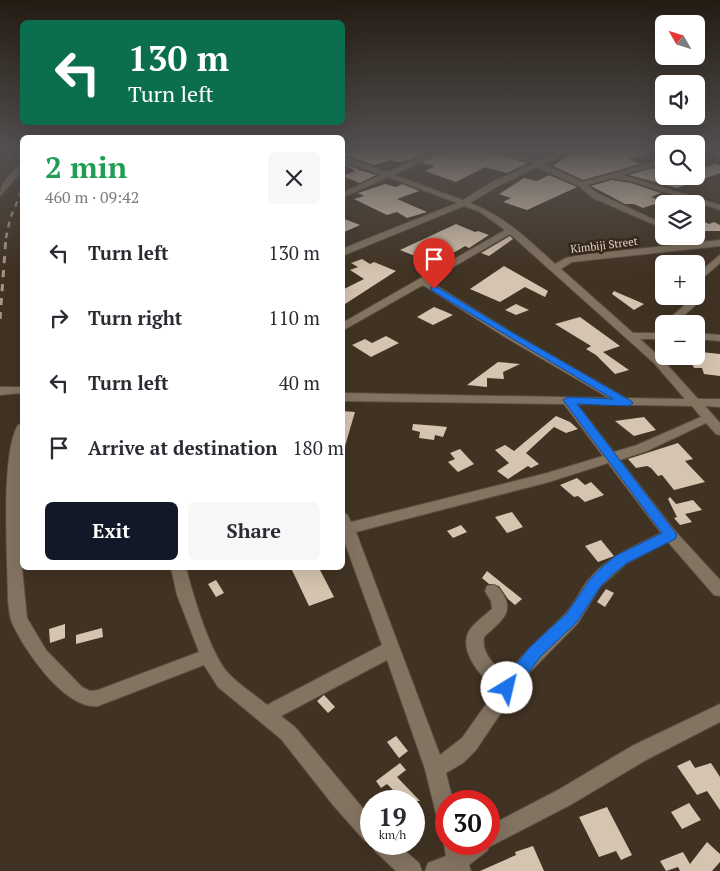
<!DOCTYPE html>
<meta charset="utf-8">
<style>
body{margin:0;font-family:"PT Serif",serif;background:#f7f7f7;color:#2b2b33;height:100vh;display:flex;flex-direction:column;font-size:19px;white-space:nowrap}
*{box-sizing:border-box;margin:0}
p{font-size:16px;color:#7c7c81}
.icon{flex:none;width:28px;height:28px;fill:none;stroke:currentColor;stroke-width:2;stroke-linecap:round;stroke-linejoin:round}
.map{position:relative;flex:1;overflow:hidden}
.side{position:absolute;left:20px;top:135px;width:325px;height:435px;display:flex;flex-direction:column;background:#fff;border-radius:8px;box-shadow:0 5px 20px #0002}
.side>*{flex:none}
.guide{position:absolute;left:20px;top:20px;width:325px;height:105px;border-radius:8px;box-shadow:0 5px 20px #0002;background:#0b6e4f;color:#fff;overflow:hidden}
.needle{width:32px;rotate:309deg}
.controls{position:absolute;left:655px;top:15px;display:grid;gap:10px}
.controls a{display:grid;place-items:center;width:50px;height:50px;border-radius:8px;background:#fff;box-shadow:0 5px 20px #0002;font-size:25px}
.speed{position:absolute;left:360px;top:790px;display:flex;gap:10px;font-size:25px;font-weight:700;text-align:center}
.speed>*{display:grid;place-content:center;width:65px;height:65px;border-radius:50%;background:#fff;box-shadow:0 5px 20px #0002;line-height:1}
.speed small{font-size:12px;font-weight:400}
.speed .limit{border:8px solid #d22;background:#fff;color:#111}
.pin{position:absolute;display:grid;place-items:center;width:42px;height:42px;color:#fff;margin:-51px -21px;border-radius:50% 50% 50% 0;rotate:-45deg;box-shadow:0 0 5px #0007}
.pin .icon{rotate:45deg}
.me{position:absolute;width:55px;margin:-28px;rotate:36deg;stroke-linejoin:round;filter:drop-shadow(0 0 4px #0008)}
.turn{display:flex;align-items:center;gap:18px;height:105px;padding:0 25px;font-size:22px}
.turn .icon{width:65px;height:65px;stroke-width:2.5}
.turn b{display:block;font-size:35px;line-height:42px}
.round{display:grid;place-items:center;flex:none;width:52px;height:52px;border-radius:8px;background:#f7f7f7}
.head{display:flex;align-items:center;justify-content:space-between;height:85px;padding:0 25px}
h1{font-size:30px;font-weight:600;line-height:38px;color:#1e9e55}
.button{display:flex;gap:10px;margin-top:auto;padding:10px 25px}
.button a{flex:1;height:58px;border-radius:8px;background:#111827;color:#fff;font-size:20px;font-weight:600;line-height:58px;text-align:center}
.button a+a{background:#f7f7f7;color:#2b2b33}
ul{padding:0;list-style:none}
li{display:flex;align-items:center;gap:15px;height:65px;padding:0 25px}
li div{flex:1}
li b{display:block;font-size:19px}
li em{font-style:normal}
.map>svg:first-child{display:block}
.building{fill:#d5c4af}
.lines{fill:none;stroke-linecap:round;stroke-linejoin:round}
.minor-casing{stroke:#5a4f40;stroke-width:2}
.minor{fill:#837361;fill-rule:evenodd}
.rail-far1{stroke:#a3988c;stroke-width:2.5;stroke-dasharray:5.5 5.5;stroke-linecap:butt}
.rail{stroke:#a3988c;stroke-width:3;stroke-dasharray:7 7;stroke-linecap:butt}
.route{fill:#1a73e8;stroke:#114b97}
.labels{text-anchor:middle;stroke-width:5;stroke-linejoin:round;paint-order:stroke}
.far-street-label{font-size:11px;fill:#ded5cb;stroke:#372919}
</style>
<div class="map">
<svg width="720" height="871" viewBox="0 0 720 871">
<rect width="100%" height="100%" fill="#413323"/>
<path class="building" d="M352,151h78l-21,9 -11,2 -8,-2 -16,5 -32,-11z
M444,151h43l41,12 -21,10 -22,-6 -29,15 -31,-11 10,-5 -13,-3z
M600,151h49v2l-20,6 11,5 -57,16 -30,-14 20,-14 26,3z
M342,163l18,7h-1l17,5 -16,8 -18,-7 13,-5z
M715,164l5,2v7l-43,15 -48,-13 23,-7 12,5v3h32v-6z
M549,175l28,12 -50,23 -24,-8 8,-4 -12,-4 25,-16 13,3z
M612,180l19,3 30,10 -10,4 17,7h-13l-12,4 -9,-4h-9l-34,-18z
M385,184l11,3 6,-3 17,7 -22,8 30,13 -20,6 -10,-6 -10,3 -33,-16 10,-3 -6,-3z
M342,218l18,7 -18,8z
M696,218l13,6 5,-2 6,3v6h-24z
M456,224l19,8 3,-1 11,4 -20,13 -4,-2 -30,18 -35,-14z
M510,236l3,3 -24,17 -8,-3z
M362,259l8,5 4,-2 22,9 -54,35v-16l22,-11 -14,-9 8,-3 -7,-4z
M504,266l44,25 -3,6 -20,-10 -25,15 -30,-13z
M614,291l30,13 -10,6 -22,-16z
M516,304l13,6 -13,5 -11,-5z
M434,307l10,4 9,4 -20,10 -16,-8z
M580,317l40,29 -17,6 26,18 -14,4 -19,-19 -10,-6 5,-3 -36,-22z
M386,336l13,7 -28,14 -19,-12 13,-6 7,4z
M701,352l19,2v22l-16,-2 -2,-6h-8l-4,-9 13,1z
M498,362l22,2 -17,8 1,7 -17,-1v9l-20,-2z
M342,411l13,1 -10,34h-2z
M556,416l14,6 8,7 -12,4 -12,-6 -28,26 13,11 -8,4 -3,-2 -20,13 -11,-8 12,-8 -14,-13 10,-5 9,6z
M644,417l12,13 -22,6 -19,-15z
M413,424l25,2 9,1 -4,10 -8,-2 -1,5 -15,-2 1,-6 -8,-2z
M678,443l15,16 -8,2 20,21 -31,8 -12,-15 -4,1 -7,-8 -4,-2 -11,2 -8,-9z
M460,449l14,15 -16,8 -10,-10 7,-3 -5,-6z
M577,478l8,7 6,-3 13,13 -19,7 -7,-6 -4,1 -14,-12z
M670,497l6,7 17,-4 9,10 -17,4 7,8 -12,3 -6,-7 3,-1 -9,-18z
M512,512l11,15 -16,6 -12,-16z
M461,525l6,7 -14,6 -6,-7z
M601,540l13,16 -16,6 -13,-16z
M291,568h28l15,29 -25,9z
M487,571l35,28 -7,6 -7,-6 -9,-13 -10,-2 -7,-6z
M216,580l8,13 -8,4 -8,-13z
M606,589l8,4 -9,14 -8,-5z
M65,624v14l-15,5 -1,-14z
M102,628l1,9 -27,7v-9z
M324,695l11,12 -7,6 -11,-12z
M396,736l12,15 -9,7 -12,-16z
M690,760l5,8 16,-5 9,14v33l-13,-19 -10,4 -20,-29z
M400,763l6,7 -9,7 23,24h-16l-17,-17 -6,4 -5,-7z
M689,803l12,17 -19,9 -11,-17z
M607,807l25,48 -11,5 -5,-9 -17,6 -20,-40z
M707,842l13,12v8l-8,9h-32l-2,-4 -12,4 -6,-10 23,-9 7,12z
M533,846l11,25h-64l36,-16 -1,-3z"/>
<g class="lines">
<defs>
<path id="minor" d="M434,151h8l-48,24 69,25 29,-18 42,-19 -45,-12c16,0 39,10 51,9 11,-1 19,-9 30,-9l-26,14 39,17 81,-23v4l-42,12 98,30v5l-89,-29 -19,-3 -25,7 12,9 65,30v5l-71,-31 -14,-12 -42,-19 -39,19 -28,17c33,12 60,38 85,61l11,-6 15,-3 139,-15v6l-139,15 -9,1 -11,7 72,64h31v6h-24l22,20 36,40h22v8l-15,-1 15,17v12l-4,-1 -10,-11 -59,28 -27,9 55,71 45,49v16l-6,-1 -46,-53 -41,21 -27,24 -22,36 -53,54 -49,73 -13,13 -17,10 7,28h-7v23l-7,-3 -3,-7 -11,-45 -38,-109 -106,56 14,11 76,91v25l-7,-3 -31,-35 -52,-66 -63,-52 -14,-22 -106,41c-33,4 -76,-58 -87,-86 -2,-6 -2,-13 -3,-19 0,-38 -8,-147 10,-176l4,-1 -1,63 1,81 5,50 19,32 36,37 8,4 8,-1 101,-38 -22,-57 -6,-27h15c7,27 25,89 44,107 11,11 25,20 37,30l115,-60 -40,-110v-22l5,1 4,8 196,-49 56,-17 -39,-52 -222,-3v-8l267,5 -104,-61 -82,-52 -81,46v-8l163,-93 -25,-18 -16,-6 -122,50v-7l12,-5 103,-41 -69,-26 -46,21v-5l39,-18 -39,-14v-5l45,16zM510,234l144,129 31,36 -59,-1 -113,-65 -84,-52zM577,404l115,2 9,11 -64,28 -23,7zM608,463l53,70c-26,13 -52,23 -71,45 -10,11 -15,27 -26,37 -20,20 -42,38 -58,61 -11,-10 -25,-23 -22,-39 15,-15 33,-24 17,-46 -4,-6 -7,-7 -14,-5l-2,5 6,10 1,8c-7,6 -18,14 -23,22 -11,21 13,46 27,59l-34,48 -22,17 -84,-223 193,-50z
M713,151h7v3l-6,-2z
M19,166h3v5l-22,25c0,-14 9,-20 19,-30z
M720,255v8l-16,14 -3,9 -5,3 1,-15z
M696,293l4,3c-3,11 -12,15 -20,23l2,5h-10l-2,-5 1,-2 15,-13 4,-8h6z
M696,333l24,2v6l-24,-2z
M0,387h22v6l-22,2z
M720,704v18l-74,38 -74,44 -83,43 -2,4 -18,14 2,6h-46l3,-8 18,-7 -2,-12 2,-6v6h43v-18l69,-36 74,-44z
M372,844h25l22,19 3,8h-26l-21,-20z"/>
</defs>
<use href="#minor" class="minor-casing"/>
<use href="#minor" class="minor"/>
<path class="rail-far1" d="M6,238l4,-19 12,-29"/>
<path class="rail" d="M0,319l6,-82"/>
</g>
<linearGradient id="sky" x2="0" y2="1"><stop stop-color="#241c13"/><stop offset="0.55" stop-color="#545050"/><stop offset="1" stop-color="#545050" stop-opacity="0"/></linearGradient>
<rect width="720" height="273" fill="url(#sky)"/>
<path class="route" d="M431,287h6l76,46 118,68 2,2 -5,3 -51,-2 100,131 -2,4 -48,24 -15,12 -12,12 -23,35 -36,34 -28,37 -6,2 -6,-2 -2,-5 2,-6 29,-35 37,-34 23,-34 12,-12 15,-12 45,-22 -99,-133 5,-3 45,2 -182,-109z"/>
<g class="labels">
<g class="far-street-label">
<text transform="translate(604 245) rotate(-7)" y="4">Kimbiji Street</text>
</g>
</g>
</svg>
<div class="controls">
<a><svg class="needle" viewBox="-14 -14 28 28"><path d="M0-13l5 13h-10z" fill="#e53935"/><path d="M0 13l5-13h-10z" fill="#7c7c81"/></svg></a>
<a><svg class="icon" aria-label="sound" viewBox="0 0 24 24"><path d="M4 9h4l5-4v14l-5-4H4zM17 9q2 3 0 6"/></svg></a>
<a><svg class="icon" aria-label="search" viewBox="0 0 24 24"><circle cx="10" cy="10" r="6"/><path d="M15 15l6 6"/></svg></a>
<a><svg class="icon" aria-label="layers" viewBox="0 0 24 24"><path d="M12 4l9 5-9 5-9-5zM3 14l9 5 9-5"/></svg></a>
<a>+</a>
<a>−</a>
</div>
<div class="speed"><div>19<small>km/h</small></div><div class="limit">30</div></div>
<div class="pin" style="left:434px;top:289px;background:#d93025"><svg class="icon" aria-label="arrive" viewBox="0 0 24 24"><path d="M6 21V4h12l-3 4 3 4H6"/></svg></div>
<svg class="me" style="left:507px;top:688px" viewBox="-20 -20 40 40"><circle r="19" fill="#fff"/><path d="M0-13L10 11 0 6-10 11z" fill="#1a73e8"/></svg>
<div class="guide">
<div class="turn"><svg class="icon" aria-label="left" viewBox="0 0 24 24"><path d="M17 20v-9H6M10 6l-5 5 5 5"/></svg><div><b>130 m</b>Turn left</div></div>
</div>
<section class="side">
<div class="head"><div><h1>2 min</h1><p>460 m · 09:42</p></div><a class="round"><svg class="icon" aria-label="close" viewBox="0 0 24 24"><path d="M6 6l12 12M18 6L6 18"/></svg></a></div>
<ul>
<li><svg class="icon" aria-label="left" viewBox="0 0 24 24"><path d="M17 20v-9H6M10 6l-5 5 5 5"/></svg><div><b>Turn left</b></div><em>130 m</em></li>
<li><svg class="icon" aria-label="right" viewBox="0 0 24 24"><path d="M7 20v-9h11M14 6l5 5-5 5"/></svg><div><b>Turn right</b></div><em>110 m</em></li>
<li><svg class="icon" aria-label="left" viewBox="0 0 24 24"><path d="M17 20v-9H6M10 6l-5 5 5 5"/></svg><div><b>Turn left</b></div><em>40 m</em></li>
<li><svg class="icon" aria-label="arrive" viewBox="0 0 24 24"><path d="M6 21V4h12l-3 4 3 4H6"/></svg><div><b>Arrive at destination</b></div><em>180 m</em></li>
</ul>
<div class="button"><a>Exit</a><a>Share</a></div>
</section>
</div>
